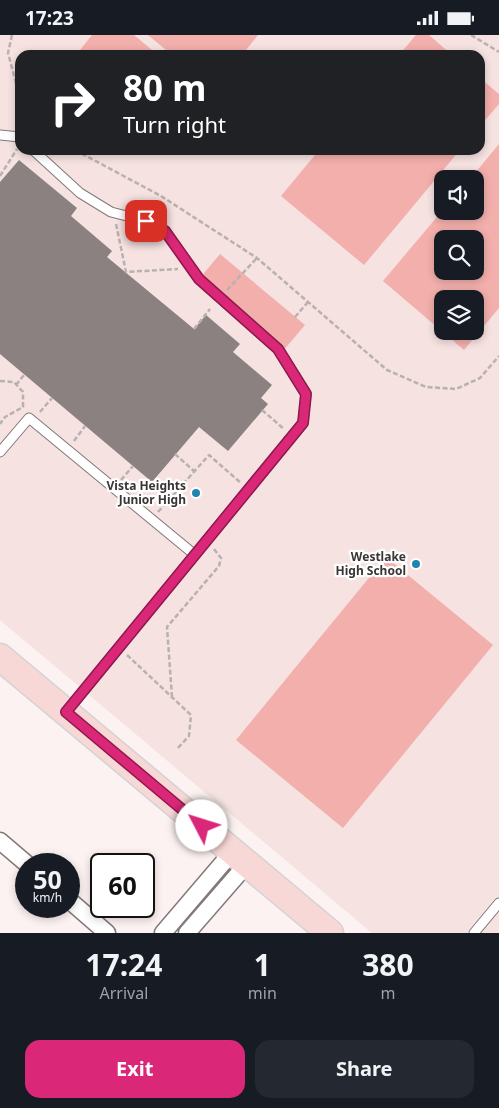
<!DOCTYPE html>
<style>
body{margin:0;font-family:"Noto Sans",sans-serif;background:#242831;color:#f1f3f6;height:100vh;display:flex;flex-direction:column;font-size:19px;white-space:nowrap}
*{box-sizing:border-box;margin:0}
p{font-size:16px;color:#9ea1a6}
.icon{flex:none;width:28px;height:28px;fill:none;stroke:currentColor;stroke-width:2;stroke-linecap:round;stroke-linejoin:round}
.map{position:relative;height:898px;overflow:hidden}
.details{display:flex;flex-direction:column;background:#171b24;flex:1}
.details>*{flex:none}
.hud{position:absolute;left:15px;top:15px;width:470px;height:105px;border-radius:15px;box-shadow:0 2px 8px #0003;background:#202124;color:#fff;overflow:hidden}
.tools{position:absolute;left:434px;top:135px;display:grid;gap:10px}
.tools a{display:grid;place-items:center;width:50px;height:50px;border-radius:10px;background:#171b24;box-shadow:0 2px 8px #0003;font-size:25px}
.speed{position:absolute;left:15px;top:818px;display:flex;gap:10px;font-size:25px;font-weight:700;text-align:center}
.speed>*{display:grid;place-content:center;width:65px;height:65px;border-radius:50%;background:#171b24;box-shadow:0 2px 8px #0003;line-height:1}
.speed small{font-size:12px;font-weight:400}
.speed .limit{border:2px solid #111;border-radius:8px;background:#fff;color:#111}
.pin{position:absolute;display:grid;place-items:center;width:42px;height:42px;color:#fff;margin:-21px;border-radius:10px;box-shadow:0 2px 8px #0006}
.me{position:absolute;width:55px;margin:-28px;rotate:310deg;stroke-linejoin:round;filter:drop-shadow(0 0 4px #0008)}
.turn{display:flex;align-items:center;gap:18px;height:105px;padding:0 25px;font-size:22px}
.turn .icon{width:65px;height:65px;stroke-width:2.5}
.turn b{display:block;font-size:35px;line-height:42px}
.eta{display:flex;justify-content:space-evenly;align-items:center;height:85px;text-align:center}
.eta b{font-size:30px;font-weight:700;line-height:35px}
.action{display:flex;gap:10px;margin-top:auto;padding:10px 25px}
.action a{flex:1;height:58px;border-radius:15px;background:#db2777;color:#fff;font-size:20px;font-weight:700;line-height:58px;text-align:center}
.action a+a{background:#242831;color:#f1f3f6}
.status{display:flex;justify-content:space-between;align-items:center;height:35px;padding:0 25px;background:#171b24;direction:ltr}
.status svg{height:14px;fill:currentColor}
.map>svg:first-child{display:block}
.built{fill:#f5e2e1;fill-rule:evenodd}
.green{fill:#f3afac;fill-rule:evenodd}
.building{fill:#8b8181}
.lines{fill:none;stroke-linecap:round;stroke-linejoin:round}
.service-casing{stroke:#827978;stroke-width:11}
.minor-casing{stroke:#827978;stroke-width:19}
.primary-casing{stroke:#d3d3d3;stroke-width:29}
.path{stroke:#b9b1b0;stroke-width:2.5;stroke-dasharray:5 2.5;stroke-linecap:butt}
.service{stroke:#fff;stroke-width:9}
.minor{stroke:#fff;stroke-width:16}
.primary{stroke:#f7d8d7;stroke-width:26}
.route-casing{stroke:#8e194d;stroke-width:12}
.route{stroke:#db2777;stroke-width:9}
.poi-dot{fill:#2084ae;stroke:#fff;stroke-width:2}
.labels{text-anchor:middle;stroke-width:4.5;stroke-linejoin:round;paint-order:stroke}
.poi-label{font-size:12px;font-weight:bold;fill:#393535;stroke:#fff;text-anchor:end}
</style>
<div class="status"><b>17:23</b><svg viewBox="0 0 49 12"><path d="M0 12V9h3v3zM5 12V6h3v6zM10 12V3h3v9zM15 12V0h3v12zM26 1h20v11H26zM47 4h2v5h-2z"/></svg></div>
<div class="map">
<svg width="499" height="898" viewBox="0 0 499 898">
<rect width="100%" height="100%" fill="#fcf2f1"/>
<path class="built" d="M0,0h499v898h-127l-372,-313zM20,20h460v95h-460zM442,144h33v32h-33zM442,204h33v32h-33zM442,264h33v32h-33z"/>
<path class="green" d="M92,0h42l24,20h-82z
M148,0h110l-16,20h-70z
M416,0h13l23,20h-53z
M480,43l19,16v10l-19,22z
M499,109v164l-35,42 -81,-69 59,-70h33v-32h-5zM442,204h33v32h-33zM442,264h33v32h-33z
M319,115h141l-96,115 -83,-69z
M220,219l85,71 -22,26 -84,-72z
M386,522l107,88 -150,183 -107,-88z"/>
<path class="building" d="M19,125l58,48 -6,8 41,35 -5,6 87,72 12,-14 34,29 -7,8 39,33 -11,13 7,6 -40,47 -29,-24 -47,55 -152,-128v-172z"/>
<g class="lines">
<defs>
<path id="service" d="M0,100l20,2
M33,115l47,43 31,19 35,9 19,10 34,48 79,70 28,45 -3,29 -235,287
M0,417l29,-34 166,137
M474,898l25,-30"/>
<path id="minor" d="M0,806l27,23
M69,865l38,33
M163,898l70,-82
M187,898l60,-69"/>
<path id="primary" d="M0,622l330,276"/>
</defs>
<use href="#service" class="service-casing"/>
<use href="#minor" class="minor-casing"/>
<use href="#primary" class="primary-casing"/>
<path class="path" d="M12,0l-4,18 12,45
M471,0l28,17
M75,115l86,46 96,62 130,112 39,17 30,2 24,-11 19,-22
M0,141l17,-27
M116,189l10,48 52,-3
M227,255l30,-32
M295,282l13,-15
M194,294l16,-20
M0,346l14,1 9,10v15l-18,10 -5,7
M16,350l8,-10
M262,375l22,19
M40,377l12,-14
M74,406l11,-15
M175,419l19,17
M121,445l12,-14
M158,477l51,-57 32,28
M127,620l64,60 -2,21 -12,13
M172,662l-5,-70 52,-61 2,-8 -7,-9"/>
<use href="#service" class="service"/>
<use href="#minor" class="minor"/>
<use href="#primary" class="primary"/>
</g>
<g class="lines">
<defs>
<path id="route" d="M146,186l19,10 34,48 79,70 28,45 -3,29 -237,289 136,114"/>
</defs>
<use href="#route" class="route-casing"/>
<use href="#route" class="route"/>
</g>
<g class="poi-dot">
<circle cx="196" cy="458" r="5"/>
<circle cx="416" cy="529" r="5"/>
</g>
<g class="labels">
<g class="poi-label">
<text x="186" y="455">Vista Heights<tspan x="186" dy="14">Junior High</tspan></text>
<text x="406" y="526">Westlake<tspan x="406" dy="14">High School</tspan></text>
</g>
</g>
</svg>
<div class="tools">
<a><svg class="icon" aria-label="sound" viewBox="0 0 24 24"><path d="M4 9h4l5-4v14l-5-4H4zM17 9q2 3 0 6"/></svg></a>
<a><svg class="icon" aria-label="search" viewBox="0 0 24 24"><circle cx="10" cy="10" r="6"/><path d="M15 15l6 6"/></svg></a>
<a><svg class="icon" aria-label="layers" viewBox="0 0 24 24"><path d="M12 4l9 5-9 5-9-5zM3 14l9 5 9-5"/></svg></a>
</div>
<div class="speed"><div>50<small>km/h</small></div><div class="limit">60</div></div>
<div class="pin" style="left:146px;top:186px;background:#d93025"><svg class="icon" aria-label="arrive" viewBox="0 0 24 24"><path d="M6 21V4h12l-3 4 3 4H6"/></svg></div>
<svg class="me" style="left:202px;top:791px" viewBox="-20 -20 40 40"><circle r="19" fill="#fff"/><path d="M0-13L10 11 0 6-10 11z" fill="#db2777"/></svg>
<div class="hud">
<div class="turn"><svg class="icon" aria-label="right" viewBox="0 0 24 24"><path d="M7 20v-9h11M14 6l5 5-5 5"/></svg><div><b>80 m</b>Turn right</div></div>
</div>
</div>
<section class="details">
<div class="eta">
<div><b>17:24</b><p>Arrival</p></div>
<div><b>1</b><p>min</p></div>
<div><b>380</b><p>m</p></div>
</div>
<div class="action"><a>Exit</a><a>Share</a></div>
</section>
